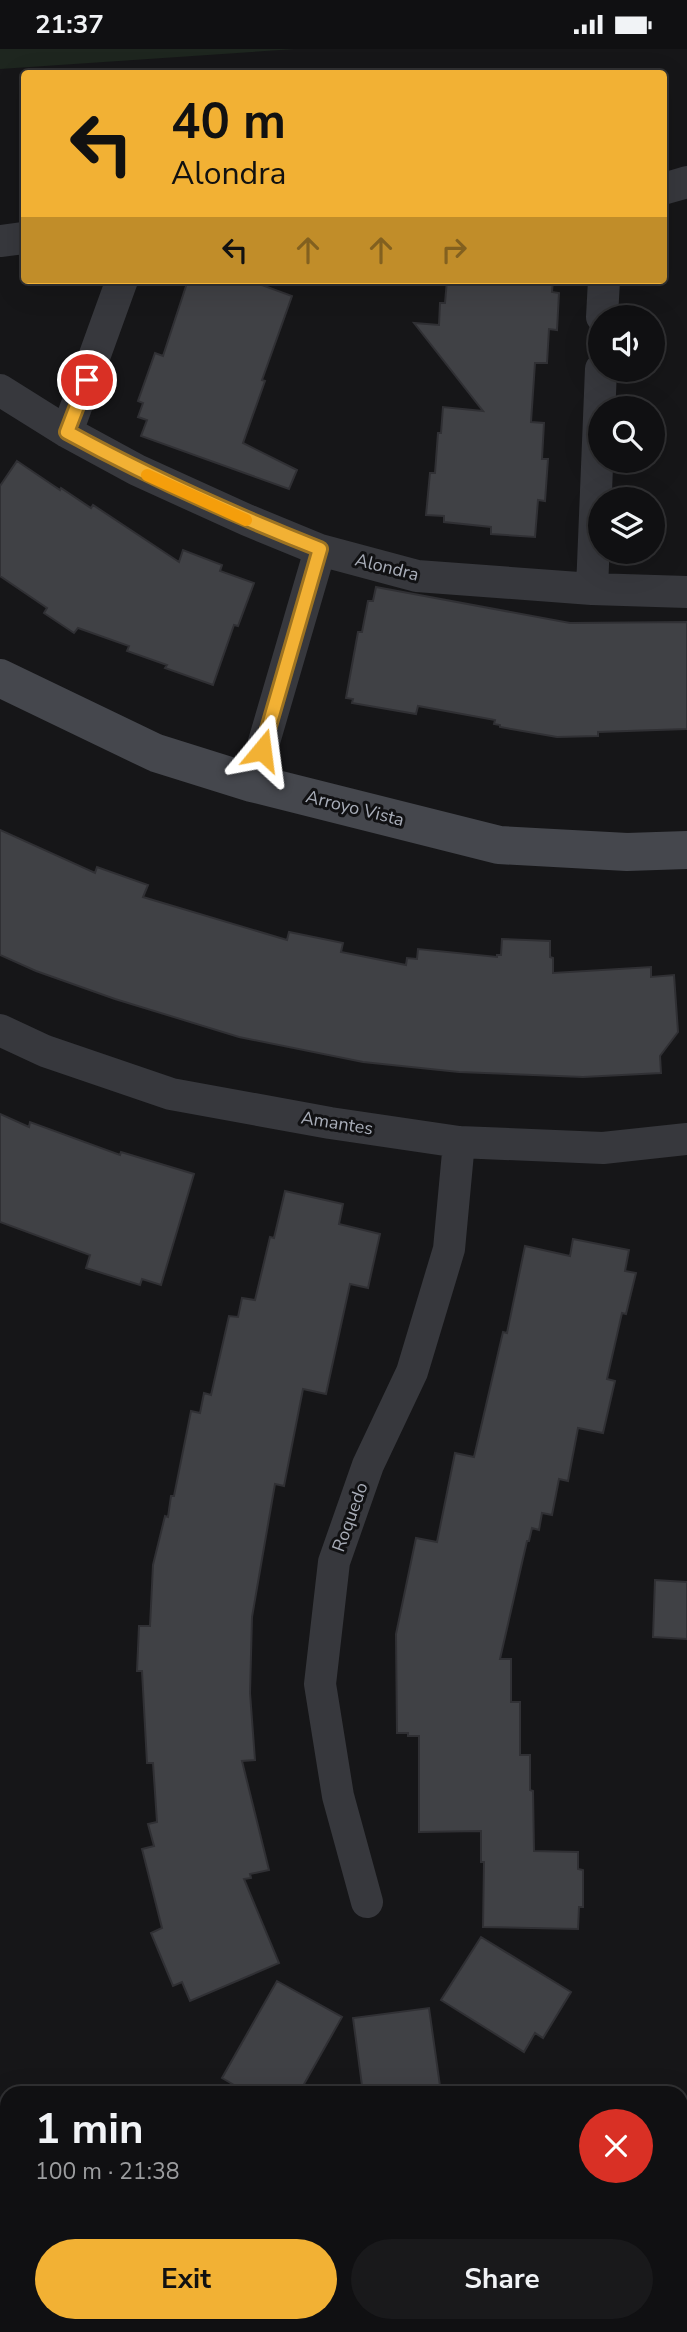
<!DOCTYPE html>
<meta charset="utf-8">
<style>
body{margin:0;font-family:"Nunito Sans",sans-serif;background:#19191b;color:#f1f3f6;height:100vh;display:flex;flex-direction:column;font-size:26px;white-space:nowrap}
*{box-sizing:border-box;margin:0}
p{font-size:23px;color:#9c9d9f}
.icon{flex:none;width:38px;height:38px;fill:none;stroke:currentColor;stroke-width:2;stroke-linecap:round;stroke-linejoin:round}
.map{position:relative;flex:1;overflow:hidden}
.sheet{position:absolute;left:0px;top:2037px;width:688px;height:247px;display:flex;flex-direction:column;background:#101012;border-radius:21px 21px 0 0;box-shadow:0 7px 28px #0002,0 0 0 2px #303032}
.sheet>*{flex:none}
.hud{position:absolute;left:21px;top:21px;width:646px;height:214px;border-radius:7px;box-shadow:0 7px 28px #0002,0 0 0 2px #303032;background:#f2b134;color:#111;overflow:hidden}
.tools{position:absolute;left:588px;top:256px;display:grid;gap:14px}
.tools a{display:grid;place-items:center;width:77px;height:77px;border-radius:50%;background:#101012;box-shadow:0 7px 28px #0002,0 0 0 2px #303032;font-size:35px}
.pin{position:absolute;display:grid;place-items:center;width:60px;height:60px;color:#fff;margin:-30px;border:4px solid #fff;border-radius:50%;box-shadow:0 2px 7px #0007}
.me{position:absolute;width:77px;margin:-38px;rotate:16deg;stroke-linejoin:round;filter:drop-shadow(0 0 5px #0008)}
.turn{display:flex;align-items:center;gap:24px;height:147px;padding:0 35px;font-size:32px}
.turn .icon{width:91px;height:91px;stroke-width:2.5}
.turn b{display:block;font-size:49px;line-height:60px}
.lanes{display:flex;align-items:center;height:66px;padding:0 35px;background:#0003;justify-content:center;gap:35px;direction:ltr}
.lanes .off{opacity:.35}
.round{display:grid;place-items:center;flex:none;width:74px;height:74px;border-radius:37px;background:#19191b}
.head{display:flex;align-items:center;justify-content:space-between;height:119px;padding:0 35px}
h1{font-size:42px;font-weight:700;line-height:52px}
.action{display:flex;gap:14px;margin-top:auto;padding:14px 35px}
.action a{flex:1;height:80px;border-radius:42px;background:#f2b134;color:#111;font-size:28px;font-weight:700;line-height:80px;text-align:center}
.action a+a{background:#19191b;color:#f1f3f6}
.status{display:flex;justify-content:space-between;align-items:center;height:49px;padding:0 35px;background:#101012;direction:ltr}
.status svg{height:19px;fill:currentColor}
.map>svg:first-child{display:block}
.green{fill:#1e261f}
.building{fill:#404145;stroke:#303034;stroke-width:2}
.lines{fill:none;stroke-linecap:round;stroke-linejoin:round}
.path{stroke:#3d3f44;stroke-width:4.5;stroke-dasharray:3.5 5;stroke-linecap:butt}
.street{stroke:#37383d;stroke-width:32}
.secondary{stroke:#45474d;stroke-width:38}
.route-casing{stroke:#9d7322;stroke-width:18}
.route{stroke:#f2b134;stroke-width:12}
.slow{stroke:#f59e0b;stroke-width:12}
.labels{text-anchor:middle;stroke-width:6;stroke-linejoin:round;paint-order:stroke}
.street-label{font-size:18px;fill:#a8adb8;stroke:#111113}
</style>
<div class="status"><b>21:37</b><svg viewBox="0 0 49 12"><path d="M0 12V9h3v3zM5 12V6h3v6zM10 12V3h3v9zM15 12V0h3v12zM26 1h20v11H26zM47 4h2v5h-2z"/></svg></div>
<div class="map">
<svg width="687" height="2283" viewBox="0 0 687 2283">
<rect width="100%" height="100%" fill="#161618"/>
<path class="green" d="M0,0h295l-295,20z
M687,2101v182h-281l18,-6h257v-172z"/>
<path class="building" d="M188,231h60l44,16 -30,84 3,1 -22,62 54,27 -8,19 -148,-53 6,-16 -9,-3 5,-14 -5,-2 17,-48 8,3z
M447,231h106l-1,12 7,1 -2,37 -8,-1 -2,34h-12l-4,59 13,1 -2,36h6l-3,42 -7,-1 -3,37 -44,-3v-7l-47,-5v-6l-18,-1 4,-42h5l3,-40h3l2,-26 40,4 -69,-88 25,2 1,-22h5z
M17,412l43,29 1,-2 30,20 2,-3 86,57 4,-12 39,15 -2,6 34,12 -16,43 -4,-1 -21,60 -48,-17 2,-3 -40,-14 2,-5 -51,-18 -4,5 -30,-20 3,-5 -47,-32v-90z
M376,538l194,36 117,-1v107l-89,3v4l-41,1 -57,-10v-2l-6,-1 1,-4 -77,-14 -2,8 -64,-11 1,-4 -7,-1 12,-66h4l6,-31h5z
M0,781l95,43 2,-6 51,18 -5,12 144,43 2,-8 54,11 -2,9 65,13 1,-7 10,1 1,-10 79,8v-2h4l1,-16 48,2v16l3,1v15l98,-6v10l23,-2 4,57 -18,24 1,17 -78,4 -124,-5 -96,-10 -124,-25 -124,-38 -79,-28 -36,-16z
M0,1065l29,13 1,-5 90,33 1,-3 73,22 -33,111 -19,-6 -2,6 -54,-17 4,-13 -90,-33z
M285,1142l58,13 -4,20 41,10 -12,54 -18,-4 -24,110 -23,-5 -19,97 -9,-2 -23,133 -2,76 5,67 -13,1 27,109 -19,4 1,4 -7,1 35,84 -89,38 -8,-19 -9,4 -22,-53 11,-5 -20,-79 12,-3 -6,-22 9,-2 -4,-59h-6l-5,-92h-5l2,-45h11l3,-61 12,-49 3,1 3,-21h3l17,-85 9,2 4,-20 7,2 18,-79 9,1 4,-19 13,2 15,-63 4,1z
M573,1190l56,11 -4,21 11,2 -10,41 -4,-1 -15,66 8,2 -12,52 -25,-5 -10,53 -9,-2 -7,36 -10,-2 -3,17 -7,-2 -3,13h-2l-27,118h11v43h9v53h10v35l3,1 1,60 44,1v17l5,1v37h-4l-1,22 -95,-2 1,-65h-3v-31l-62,1v-96h-11v-3h-11l-1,-99 20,-96 21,4 18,-89 19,4 29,-125 4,1 18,-87 45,10z
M655,1531l32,2v57l-34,-2z
M481,1888l90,55 -28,46 -8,-5 -11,19 -83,-52z
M277,1932l65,36 -43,76h-51l-26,-15z
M429,1959l12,85h-78l-10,-75z"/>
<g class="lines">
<path class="path" d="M681,2138l6,-4
M459,2283l6,-6
M680,2283l7,-8"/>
<path class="street" d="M663,140l24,-7
M0,192l24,-3
M602,268l2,-37
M0,341l67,42 70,38 110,50 73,30 97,26 175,13 95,3
M67,383l55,-152
M592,540l9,-220
M252,734l68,-233
M0,981l45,21 126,43 159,29 129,19 144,6 84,-9
M367,1853l-29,-106 -18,-112 14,-122 34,-97 44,-93 37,-123 10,-107"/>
<path class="secondary" d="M0,629l156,75 96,30 247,62 128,7 60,-2"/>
</g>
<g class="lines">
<defs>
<path id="route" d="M87,331l-20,52c82,45 167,83 253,117l-58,201"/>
</defs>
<use href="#route" class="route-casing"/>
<use href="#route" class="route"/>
<path class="slow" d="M147,426l99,45"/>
</g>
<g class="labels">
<g class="street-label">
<text transform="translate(387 518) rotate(14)" y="6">Alondra</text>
<text transform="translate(355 759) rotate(14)" y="6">Arroyo Vista</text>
<text transform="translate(337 1074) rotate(9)" y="6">Amantes</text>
<text transform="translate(350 1468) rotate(-70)" y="6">Roquedo</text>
</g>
</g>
</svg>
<div class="tools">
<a><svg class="icon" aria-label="sound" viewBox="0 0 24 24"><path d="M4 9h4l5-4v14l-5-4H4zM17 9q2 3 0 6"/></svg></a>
<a><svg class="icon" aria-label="search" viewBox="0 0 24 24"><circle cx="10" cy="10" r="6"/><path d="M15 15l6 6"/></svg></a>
<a><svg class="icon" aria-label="layers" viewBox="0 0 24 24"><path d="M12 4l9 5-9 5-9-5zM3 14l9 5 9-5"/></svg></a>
</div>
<div class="pin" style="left:87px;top:331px;background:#d93025"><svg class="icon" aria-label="arrive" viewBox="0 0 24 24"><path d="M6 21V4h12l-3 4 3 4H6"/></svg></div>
<svg class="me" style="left:262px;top:701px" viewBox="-20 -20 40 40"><path d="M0-17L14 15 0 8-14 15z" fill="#f2b134" stroke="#fff" stroke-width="4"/></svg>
<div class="hud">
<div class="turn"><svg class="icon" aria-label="left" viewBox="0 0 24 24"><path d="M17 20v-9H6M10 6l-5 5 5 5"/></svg><div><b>40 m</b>Alondra</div></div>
<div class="lanes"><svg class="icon" aria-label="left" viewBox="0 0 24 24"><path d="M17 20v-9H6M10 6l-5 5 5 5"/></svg><svg class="icon off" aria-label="ahead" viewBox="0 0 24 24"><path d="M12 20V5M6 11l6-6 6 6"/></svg><svg class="icon off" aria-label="ahead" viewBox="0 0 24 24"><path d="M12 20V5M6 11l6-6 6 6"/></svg><svg class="icon off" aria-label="right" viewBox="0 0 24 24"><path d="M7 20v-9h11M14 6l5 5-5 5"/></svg></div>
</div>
<section class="sheet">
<div class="head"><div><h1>1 min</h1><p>100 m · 21:38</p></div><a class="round" style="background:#d93025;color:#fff"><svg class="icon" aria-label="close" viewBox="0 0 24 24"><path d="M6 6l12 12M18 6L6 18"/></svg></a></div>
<div class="action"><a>Exit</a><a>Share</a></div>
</section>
</div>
